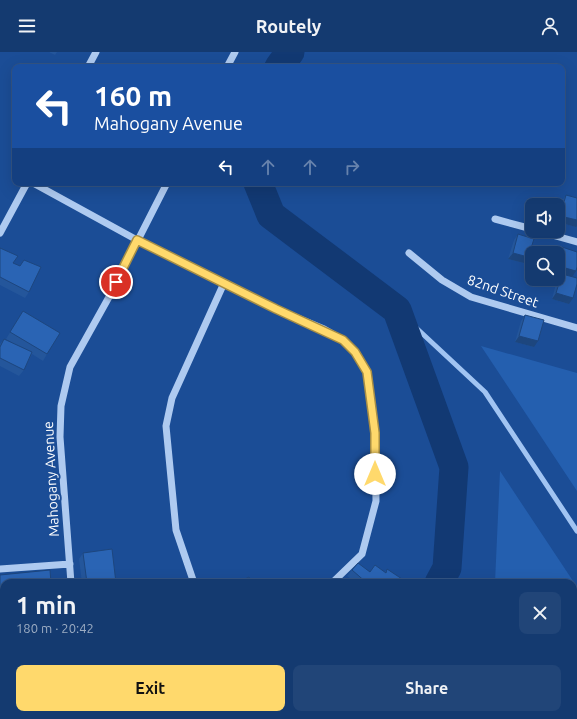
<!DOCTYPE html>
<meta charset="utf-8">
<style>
body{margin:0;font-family:Ubuntu,sans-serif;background:#214578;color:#f1f3f6;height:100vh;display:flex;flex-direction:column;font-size:15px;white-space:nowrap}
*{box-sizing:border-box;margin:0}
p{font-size:13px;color:#9dadc3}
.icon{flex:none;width:22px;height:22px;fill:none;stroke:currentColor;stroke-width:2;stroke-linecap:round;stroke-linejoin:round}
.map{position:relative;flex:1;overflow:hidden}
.panel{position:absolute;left:0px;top:527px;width:577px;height:140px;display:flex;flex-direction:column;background:#143a70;border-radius:12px 12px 0 0;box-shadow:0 4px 16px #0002,0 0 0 1px #335483}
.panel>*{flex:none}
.top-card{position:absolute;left:12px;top:12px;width:553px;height:122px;border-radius:8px;box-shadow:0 4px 16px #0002,0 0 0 1px #335483;background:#1a4fa0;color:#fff;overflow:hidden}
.fabs{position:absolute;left:525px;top:146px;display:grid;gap:8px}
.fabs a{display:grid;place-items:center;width:40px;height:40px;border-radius:8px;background:#143a70;box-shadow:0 4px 16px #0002,0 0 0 1px #335483;font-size:20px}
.pin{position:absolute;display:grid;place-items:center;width:34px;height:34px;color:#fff;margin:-17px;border:2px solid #fff;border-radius:50%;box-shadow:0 1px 4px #0007}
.me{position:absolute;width:44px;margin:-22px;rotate:0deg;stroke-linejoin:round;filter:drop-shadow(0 0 3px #0008)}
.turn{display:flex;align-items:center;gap:14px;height:84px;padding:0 16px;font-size:18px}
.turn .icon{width:52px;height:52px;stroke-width:2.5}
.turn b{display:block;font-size:28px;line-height:34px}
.lanes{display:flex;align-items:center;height:38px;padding:0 16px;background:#0003;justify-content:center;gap:20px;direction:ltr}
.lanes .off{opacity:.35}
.round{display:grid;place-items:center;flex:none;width:42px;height:42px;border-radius:8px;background:#214578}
.head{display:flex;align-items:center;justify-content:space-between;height:68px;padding:0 16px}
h1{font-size:24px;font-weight:700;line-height:30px}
.button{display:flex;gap:8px;margin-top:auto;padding:8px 16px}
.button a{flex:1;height:46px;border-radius:8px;background:#ffd96c;color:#111;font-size:16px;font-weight:700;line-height:46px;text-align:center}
.button a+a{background:#214578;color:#f1f3f6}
header{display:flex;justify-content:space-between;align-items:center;height:52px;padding:0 16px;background:#143a70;font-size:18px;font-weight:700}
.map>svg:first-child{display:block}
.green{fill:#245faf}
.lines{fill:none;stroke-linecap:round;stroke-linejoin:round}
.stream{stroke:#a1c4f2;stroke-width:5}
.river{stroke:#123973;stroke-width:29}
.minor{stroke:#aecaf0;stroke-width:7}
.wall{fill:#24569b}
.shaded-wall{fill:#1d467e}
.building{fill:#2a64b4;stroke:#1d467e}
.route-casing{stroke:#a68d46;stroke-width:10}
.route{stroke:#ffd96c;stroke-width:7}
.labels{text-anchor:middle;stroke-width:4;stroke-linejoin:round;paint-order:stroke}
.street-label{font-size:14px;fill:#fff;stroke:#1b4d96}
</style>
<header><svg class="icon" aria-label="menu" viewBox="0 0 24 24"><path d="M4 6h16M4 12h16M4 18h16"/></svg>Routely<svg class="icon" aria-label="person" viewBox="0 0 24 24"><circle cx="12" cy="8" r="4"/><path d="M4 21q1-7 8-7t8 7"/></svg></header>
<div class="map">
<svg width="577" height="667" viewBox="0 0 577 667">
<rect width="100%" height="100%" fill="#1b4d96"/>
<path class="green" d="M481,294l96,27v118z
M500,419l77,116v132h-229l9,-4h216v-132h-78z"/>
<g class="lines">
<path class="stream" d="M397,258l88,82 92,139"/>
<path class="river" d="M279,15l11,-15
M258,131l13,32 126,95 57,157 -7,101 -8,15
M210,667l5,-4"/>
<path class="minor" d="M88,15l8,-15
M227,15l8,-15
M33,131l104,57 139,69 48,20 19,11 12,12 12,20 8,61 1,68 -14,53 -30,29
M495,167l37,10
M538,179l39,11
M0,181l27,-50
M409,201l33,27 29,17 106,31
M0,517l70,-5
M71,531l-11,-146 1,-31 9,-39 39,-70 58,-114
M194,531l-18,-53 -10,-104 6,-28 52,-115
M84,663l1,4"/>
</g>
<path class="wall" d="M49,0h8l-2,3z
M566,143l10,32 -18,-5v-8l4,-13z
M518,182l10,23 -4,6 -16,-4 6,-19z
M562,195l10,30 -3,27 -17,-5 5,-19 4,-6 -3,-1v-20z
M0,196l13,15 7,3 4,-6 5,32 -4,6 -25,-13z
M23,259l24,43 -4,7 -11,-7 -8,16 -5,6 -19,-10v-22l4,-5 9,4 -7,-4z
M525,263l9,32 -19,-5 6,-21z
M83,501l33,30h-34l-3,-24z
M387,517l21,14h-52l-9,-7 5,-6 18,2h15z
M10,663h53v4h-53z
M102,663h43l1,4h-47z"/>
<path class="shaded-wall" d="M560,164l17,4v6l-1,1 -18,-5v-3z
M513,201l15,4 -4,6 -16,-4z
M558,214l18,5 -4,6 -14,-4z
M556,241l17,5 -4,6 -17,-5z
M519,284l19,5 -4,6 -19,-5z
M4,553v6h-4v-5z"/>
<path class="building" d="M566,143l11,3v22l-17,-4z
M518,182l16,5 -6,18 -15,-4z
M562,195l15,5v15l-1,4 -18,-5v-6z
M0,196l18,8 -5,7 7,3 4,-6 17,7 -12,25 -29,-15z
M562,222l15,4v6l-4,14 -17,-5z
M23,259l37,22 -13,21 -37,-22z
M525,263l19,5 -6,21 -19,-5z
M4,287l28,13 -8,18 -24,-12v-11z
M112,497l4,34h-29l-4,-30z
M358,511l12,9 5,-7 11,8 1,-4 21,14h-41l-15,-13z
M50,518l1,13h-47v22l-4,1v-31z
M249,525l3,6h-15z
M15,663h48v4h-48z
M102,663h43l1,4h-43z"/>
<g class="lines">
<defs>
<path id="route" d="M116,230l21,-42 139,69 67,31 12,12 12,20 8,61v41"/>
</defs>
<use href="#route" class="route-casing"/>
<use href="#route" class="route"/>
</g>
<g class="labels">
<g class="street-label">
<text transform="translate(503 239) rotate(19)" y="5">82nd Street</text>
<text transform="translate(51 427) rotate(-93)" y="5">Mahogany Avenue</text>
</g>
</g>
</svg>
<div class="fabs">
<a><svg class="icon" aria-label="sound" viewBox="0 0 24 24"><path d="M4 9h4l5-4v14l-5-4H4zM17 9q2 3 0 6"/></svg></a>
<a><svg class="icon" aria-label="search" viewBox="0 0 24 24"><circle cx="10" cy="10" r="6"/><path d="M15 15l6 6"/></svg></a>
</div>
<div class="pin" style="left:116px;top:230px;background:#d93025"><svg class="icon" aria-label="arrive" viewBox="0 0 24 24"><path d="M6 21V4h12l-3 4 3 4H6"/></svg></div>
<svg class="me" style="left:375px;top:422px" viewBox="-20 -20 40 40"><circle r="19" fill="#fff"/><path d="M0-13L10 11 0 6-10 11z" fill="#ffd96c"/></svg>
<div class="top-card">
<div class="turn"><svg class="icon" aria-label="left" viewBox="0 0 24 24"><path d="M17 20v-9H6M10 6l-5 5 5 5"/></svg><div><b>160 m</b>Mahogany Avenue</div></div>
<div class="lanes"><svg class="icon" aria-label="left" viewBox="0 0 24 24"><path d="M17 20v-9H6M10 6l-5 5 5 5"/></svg><svg class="icon off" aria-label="ahead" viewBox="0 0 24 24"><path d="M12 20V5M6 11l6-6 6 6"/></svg><svg class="icon off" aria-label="ahead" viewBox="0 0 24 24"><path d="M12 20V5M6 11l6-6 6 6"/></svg><svg class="icon off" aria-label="right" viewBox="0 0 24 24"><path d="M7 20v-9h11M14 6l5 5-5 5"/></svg></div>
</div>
<section class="panel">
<div class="head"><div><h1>1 min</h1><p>180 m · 20:42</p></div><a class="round"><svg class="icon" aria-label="close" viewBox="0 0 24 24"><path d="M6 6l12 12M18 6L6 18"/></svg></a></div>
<div class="button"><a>Exit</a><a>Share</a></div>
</section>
</div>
